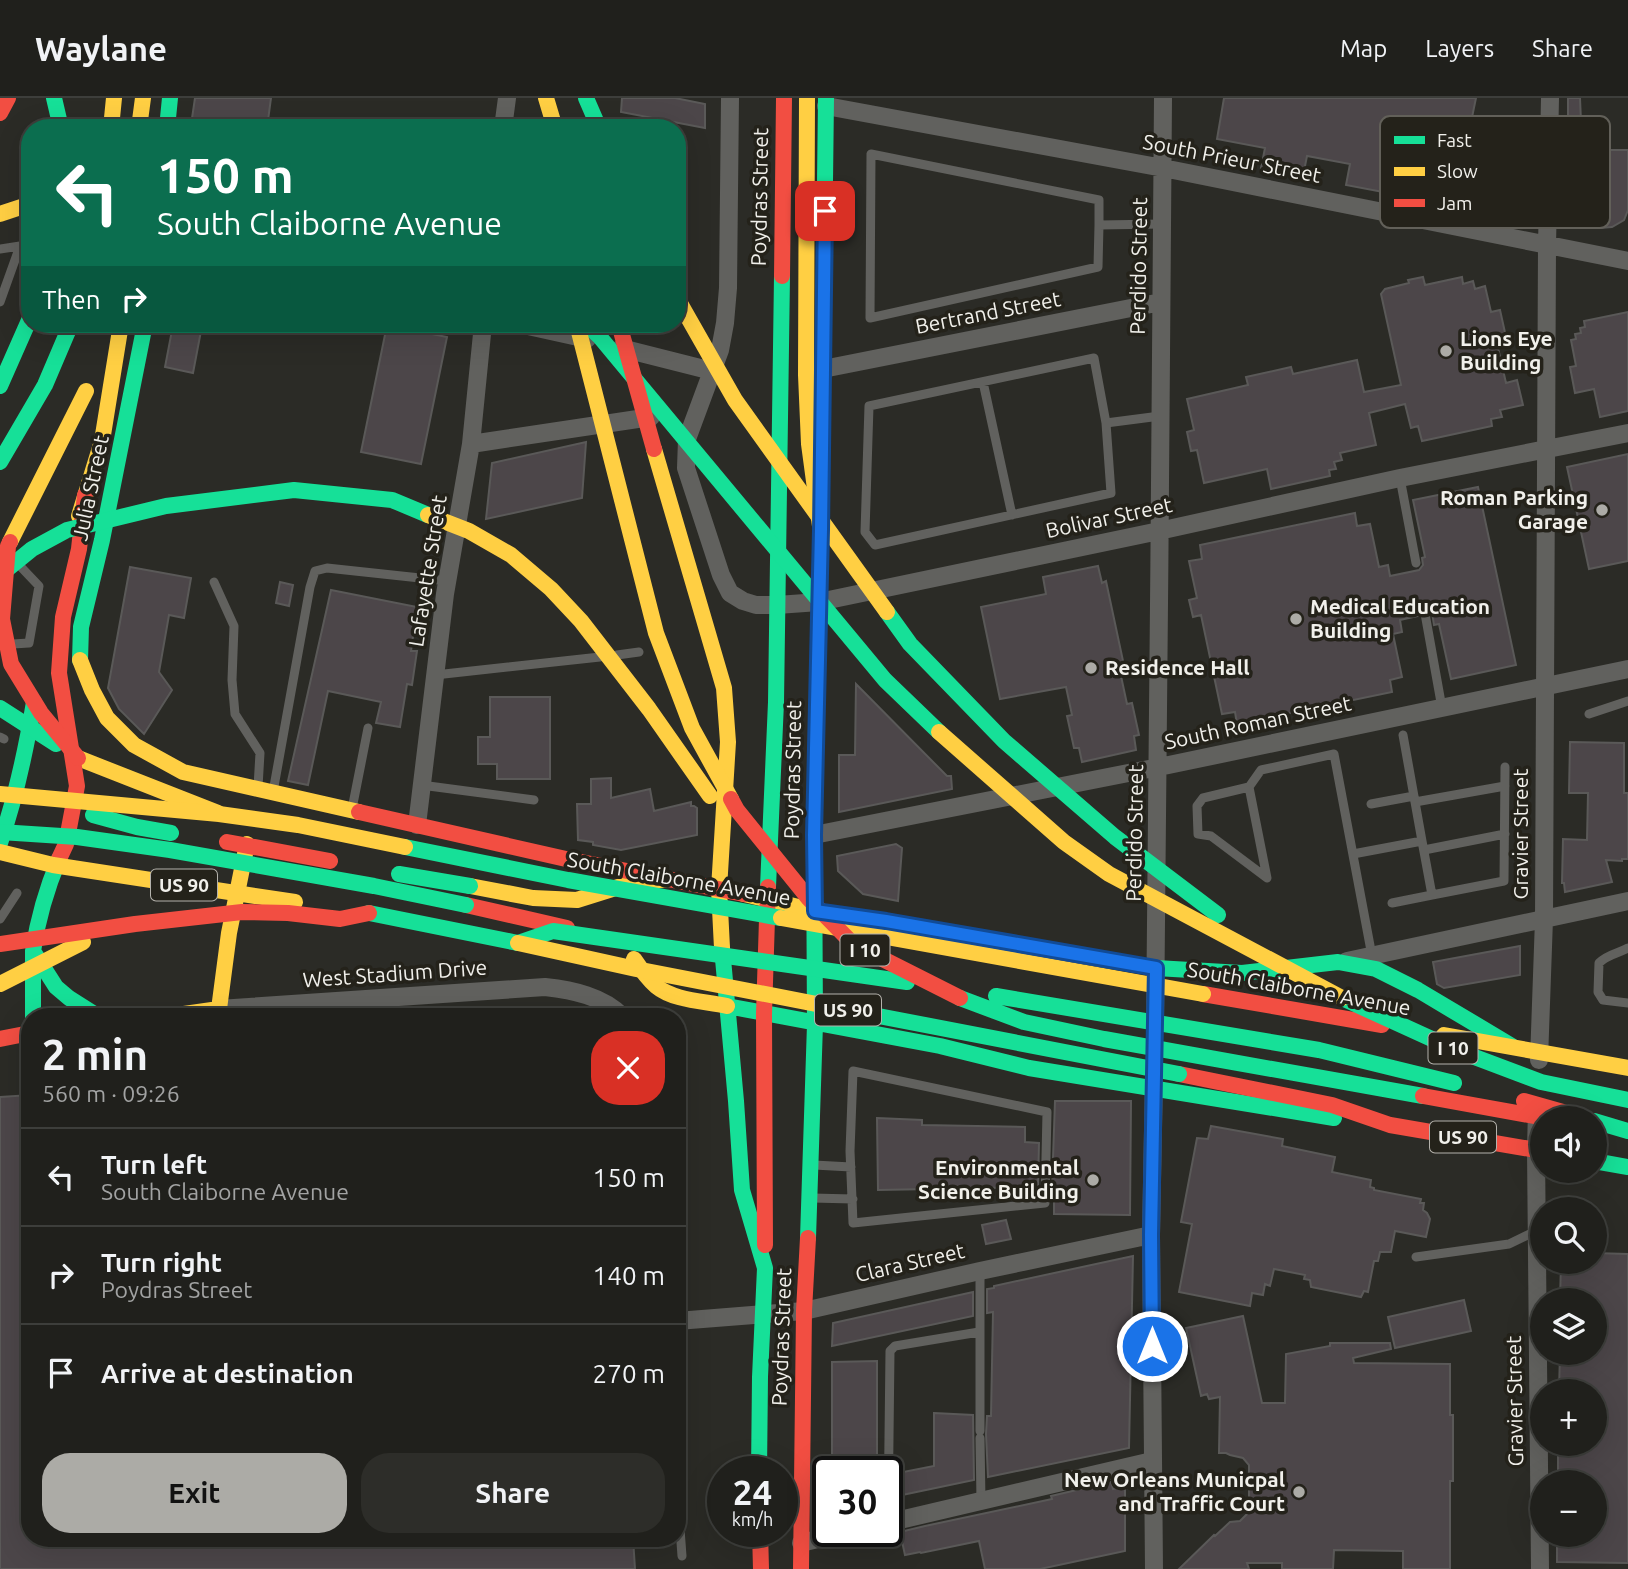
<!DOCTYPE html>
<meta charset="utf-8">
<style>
body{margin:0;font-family:Ubuntu,sans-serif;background:#2d2d29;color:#f1f3f6;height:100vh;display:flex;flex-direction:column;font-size:26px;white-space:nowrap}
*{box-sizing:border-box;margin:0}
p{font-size:23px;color:#a2a3a3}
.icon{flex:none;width:38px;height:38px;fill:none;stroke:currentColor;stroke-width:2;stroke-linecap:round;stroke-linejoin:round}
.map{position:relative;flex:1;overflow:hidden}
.drawer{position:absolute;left:21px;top:910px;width:665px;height:539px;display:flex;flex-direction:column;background:#20201c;border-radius:28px;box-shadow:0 7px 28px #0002,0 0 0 2px #3d3e3b}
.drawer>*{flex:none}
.guide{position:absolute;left:21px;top:21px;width:665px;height:214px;border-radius:28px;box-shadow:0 7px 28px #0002,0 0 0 2px #3d3e3b;background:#0b6e4f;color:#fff;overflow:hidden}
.controls{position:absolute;left:1530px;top:1008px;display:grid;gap:14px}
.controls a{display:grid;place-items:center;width:77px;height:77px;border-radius:50%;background:#20201c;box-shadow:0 7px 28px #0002,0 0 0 2px #3d3e3b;font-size:35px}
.speed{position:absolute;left:707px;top:1358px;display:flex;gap:14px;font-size:35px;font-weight:700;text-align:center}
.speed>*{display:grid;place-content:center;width:91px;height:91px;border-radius:50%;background:#20201c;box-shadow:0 7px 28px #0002,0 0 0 2px #3d3e3b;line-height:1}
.speed small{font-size:18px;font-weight:400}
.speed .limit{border:4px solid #111;border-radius:10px;background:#fff;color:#111}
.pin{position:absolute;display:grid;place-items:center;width:60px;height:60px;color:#fff;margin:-30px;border-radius:14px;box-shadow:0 4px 10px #0006}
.me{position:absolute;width:77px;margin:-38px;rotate:0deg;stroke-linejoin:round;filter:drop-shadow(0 0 5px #0008)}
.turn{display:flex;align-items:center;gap:24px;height:147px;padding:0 21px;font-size:32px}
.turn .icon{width:91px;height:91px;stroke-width:2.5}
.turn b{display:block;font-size:49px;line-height:60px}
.then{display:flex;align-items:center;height:66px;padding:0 21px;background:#0003;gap:14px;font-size:26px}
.round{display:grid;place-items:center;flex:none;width:74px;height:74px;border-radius:28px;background:#2d2d29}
.overview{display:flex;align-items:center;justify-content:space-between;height:119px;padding:0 21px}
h1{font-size:42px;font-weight:700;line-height:52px}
.action{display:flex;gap:14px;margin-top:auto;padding:14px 21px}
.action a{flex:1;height:80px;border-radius:28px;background:#acaba6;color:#111;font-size:28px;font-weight:700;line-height:80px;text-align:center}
.action a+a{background:#2d2d29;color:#f1f3f6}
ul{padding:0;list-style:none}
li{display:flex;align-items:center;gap:21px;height:98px;padding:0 21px;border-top:2px solid #3d3e3b}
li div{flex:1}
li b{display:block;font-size:26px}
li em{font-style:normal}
header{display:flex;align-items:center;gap:42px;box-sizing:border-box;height:98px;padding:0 35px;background:#20201c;border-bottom:2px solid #3d3e3b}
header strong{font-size:33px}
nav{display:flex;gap:38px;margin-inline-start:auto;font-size:24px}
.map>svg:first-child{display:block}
.building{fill:#4c4649;stroke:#5a5958;stroke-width:2}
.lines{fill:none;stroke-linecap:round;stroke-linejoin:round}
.lane{stroke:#61615e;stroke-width:9}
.street{stroke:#61615e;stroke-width:18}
.fast{stroke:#16e098;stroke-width:16}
.slow{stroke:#ffcf43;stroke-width:16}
.jam{stroke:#f24e42;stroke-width:16}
.fast-bridge{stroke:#16e098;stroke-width:16}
.slow-bridge{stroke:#ffcf43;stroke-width:16}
.jam-bridge{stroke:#f24e42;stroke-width:16}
.route-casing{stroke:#114b97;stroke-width:18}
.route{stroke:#1a73e8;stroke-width:12}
.poi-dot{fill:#acaba6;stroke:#24221a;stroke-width:2.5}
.labels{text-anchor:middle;stroke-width:7;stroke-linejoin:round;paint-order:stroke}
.shield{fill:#24221a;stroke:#b4b2ac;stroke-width:2}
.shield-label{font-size:19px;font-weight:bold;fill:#f1f0eb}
.street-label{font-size:21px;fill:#f1f0eb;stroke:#24221a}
.poi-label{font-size:21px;font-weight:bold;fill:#f1f0eb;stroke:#24221a;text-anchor:start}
.key{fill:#24221a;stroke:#626059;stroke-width:2}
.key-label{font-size:19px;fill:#f1f0eb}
</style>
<header>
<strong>Waylane</strong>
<nav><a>Map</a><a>Layers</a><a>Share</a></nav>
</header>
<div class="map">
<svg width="1628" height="1471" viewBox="0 0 1628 1471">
<rect width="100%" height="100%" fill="#2b2b26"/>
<path class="building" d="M195,0h76l-4,30h-56l-20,-3z
M622,0h53l30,6v24l-84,-16z
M1224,0h252l-6,29 -4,-1 -1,3h-2l-5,26 34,7 -1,6 32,6 -8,43 -169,-32 4,-21 -43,-8 -4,20 -42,-8 4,-20 -48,-9z
M1568,0h12l2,47h8v5h38v60l-4,10 -12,7 -12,1 -13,-5 -8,-9 -3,-7 -1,-58 -7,1z
M1423,179l2,8 37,-8 1,7 10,-3 2,8 10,-3 6,26 9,-2 6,27 -10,2 10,44 11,-3 6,25 -23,5 2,7 -11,2 1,7 -70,15 -4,-15 -7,2 -6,-24 -36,9 7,32 -36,8 2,7 -8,2 2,7 -7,1 1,6 -59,13 -4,-20 -63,14 -7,-33 -6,1 -4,-19 7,-2 -7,-31 61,-14 -2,-8 45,-10 2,7 64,-14 7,32 37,-7 -20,-91 4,-5 24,-6 -1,-3z
M1628,214v99l-28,6 -6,-28 -19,4 -5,-26 6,-1 -5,-26 5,-1 -1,-5 6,-1 -1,-5 5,-1 -1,-6z
M173,227l28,6 -8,42 -28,-6z
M387,227l60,12 -26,127 -60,-12z
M586,344l-4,56 -96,21 6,-56z
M1628,356v107l-39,8 -22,-102z
M1478,389l38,178 -65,14 -12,-55 -5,1 -3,-19 -4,-4 -4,-1 -3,1 -3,4 1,10 -18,4 2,12 -9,2 9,43 -12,3 2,12 -155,32 -2,-12 -13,2 -21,-99 -8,2 -4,-17 8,-2 -8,-37 13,-2 -2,-14 155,-32 2,13 13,-2 9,43 9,-2 2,11 29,-6 4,-5 -1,-7 3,-1 -12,-57z
M1098,468l4,17 4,-2 20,94 -5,1 6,28 5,-1 7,32 -5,1 2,14 -54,12 -3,-14h-5l-7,-32 5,-1 -6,-28 -66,12 -19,-92 65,-13 -3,-17z
M130,469l61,11 -7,40 -15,-3 -10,57 13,18 -28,44 -25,-25 -11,-21z
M280,484l13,3 -4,21 -13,-3z
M331,492l86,17 -6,44h6l-5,34 -5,-1 -7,43 -24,-4 5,-21 -53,-11 -20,94 -20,-4z
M856,586l91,92h4l1,13 -113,23v-57h16z
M490,599h60v82h-53v-15h-19v-27h12z
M1570,644l54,1v50h4v66h-6v2l-16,-1 6,22 -47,10 -1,-9h-2l1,-44 24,1 1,-47h-19z
M611,680v20l39,-9 4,22 37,-9v4h3l3,2v27l-76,15 -28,-5v-3l-15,-2 -1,-36h14v-25z
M896,746l6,4 -4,53 -35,-7 -25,-23 -1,-15z
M1520,848v29l-76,13 -7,-4 -4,-22z
M30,997v443h603l2,31h-635v-472z
M1055,1003h76l-1,114 -76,-1v-27h-2z
M877,1020l45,2v5l103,2v15l14,1 -1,44 -160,3z
M1211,1028l72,13 -1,7 53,11 -3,15 39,8 -1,7 4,1v2l47,9 -1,4h4l-1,7 4,3 3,6 -4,18 -31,-6 -4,21h-11l-2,9h-4l-6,31 -4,-1 -3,6 -50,-10 -1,-7 -6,-1 1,-4 -31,-6 -4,17 -5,-2 -2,11 -11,-2 -2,13 -71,-14 13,-68 -11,-2 16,-84 11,1z
M1006,1122l5,19 -25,5 -4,-19z
M1594,1155l34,1v309l-71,-1v-27h37v-53h-36v-38h36v-53h-35l1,-38h34v-53h-34l1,-38h33z
M1133,1158l-4,192 -141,29 -2,-43 1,-18h4l2,-104 -6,1v-24l7,-1v-2z
M973,1194v24l-141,30 1,-23z
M1464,1202l7,31 -76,17 -7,-31z
M1243,1218l19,87h23l1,-49 44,-8v-3h60l1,6 -38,9 1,5 96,1v51h3v66h-3v88h-47v-18l-69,-1 -1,19h-51v-6h-35l2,6h-70l35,-34 1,1 15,-14 10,-1 9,-9v-47l-6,-7 -13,-3 -4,-2h-7l1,-56 -11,2 -2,-5 -6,2 -15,-68z
M877,1263v111h-45v-110z
M934,1315l39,2 1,65 -72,15 -4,-22 36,-7z
M1111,1384l2,7 12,-3v65l-85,18h-55l-6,-28 -58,12 -1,-1 -15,3 -5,-23 25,-6 127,-27 -1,-3z"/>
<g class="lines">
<path class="lane" d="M1099,127v-25l-228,-46 -1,164 228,-51 1,-42 63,-1
M0,151l20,-3 -20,56
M983,284l29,133
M1106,325l5,70 -236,52 -10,-13 4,-126 225,-48 12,65 54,-7
M1400,380l16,85
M214,484l20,44 -2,54 3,34 25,39 -2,34
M1424,510l18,100
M13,546l16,-1 10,-57 -19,-20
M617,557l22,-3
M435,577l165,-18
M1589,616l39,-13
M1403,637l19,106
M0,639l4,2
M421,687l113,15
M1249,689l-46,11 -6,8 1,28 13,2 56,42 -18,-91 12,-17 73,-16 38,202
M273,694l37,-205 5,-16 12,-3 121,13
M1415,704l90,-16
M1371,706l43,-8
M352,711l16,-81
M1424,752l81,-16
M1353,756l69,-13 10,54 72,-14 1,-114
M1392,805l40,-8
M0,821l17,-26
M1628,850c-11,6 -20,6 -29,15l-1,29 5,8 25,3
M853,973l194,41 -2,91 -192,20 -3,-72z
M814,1067l37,2
M812,1100l41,1
M1416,1159l93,-13 27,-13
M980,1333v-160
M980,1340l1,63
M677,1390l5,68
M888,1425l2,-172 5,-5 84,-14"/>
<path class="street" d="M730,0l-2,190 -3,35 -5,27 -33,89 -1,29 35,107 9,18 13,8 13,4h21l42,-3 340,-71 241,-53 228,-45
M826,8l337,62 465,93
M503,30l4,-30
M519,226l68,15
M621,250l91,23
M823,271l338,-67
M471,346l180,-27
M417,727l28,-231 26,-150 12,-120
M814,737l345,-68 469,-98
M1347,863l281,-60
M219,911l326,-22c27,3 58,9 78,30
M1155,931c4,-310 5,-621 8,-931
M1539,962l5,-141 3,-673 3,-148
M1537,1011l-1,41 4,419
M677,1223l127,-10 176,-40 171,-36
M887,1425l265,-62
M801,1445l50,-12
M1154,1471l-3,-334 3,-157"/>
<path class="fast" d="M54,0l7,30
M586,0l13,30
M167,30l3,-30
M0,288l30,-68
M822,337l4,-337
M0,364l45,-77 26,-61
M80,562l1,-33 21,-87 43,-216
M0,745c16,-46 26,-93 34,-141
M59,761c-13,31 -21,59 -26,92l23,36 13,11 30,19
M768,789l8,-185 6,-426
M369,815l149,30
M722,850l14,153 6,89 23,78
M33,853v66
M1102,861l54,9 86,5 96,-11 38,7 42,21 94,56
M727,908l213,40 89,22 305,50
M1594,1023l34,10
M1594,1063l34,6
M808,1140l7,-214 -1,-189 7,-305
M759,1374l1,-95 5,-109"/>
<path class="slow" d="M546,0l9,30
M807,0l-1,277 3,69 11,82
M111,30l3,-30
M139,30l4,-30
M0,116l30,-10
M654,351l70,239 4,54 -9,147 3,59
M79,418l23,-75 19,-117
M80,562l12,30 15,28 27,27 49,27 176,40
M78,660l140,55
M470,788l63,12 44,2 51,-16 40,-5
M744,796l71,17 71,10 216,38
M634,861c6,9 13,19 22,27 18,15 49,15 71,20
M163,919l56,-8 10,-76 18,-89
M1444,937l184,33"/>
<path class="jam" d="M0,15l8,-15
M782,178l2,-178
M359,714l207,47 178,35
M59,761l7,-15 11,-58 -18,-113 4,-56 16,-68 6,-54
M466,807l101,23
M1203,896l179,31
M0,941l30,-6
M1179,976l153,31 58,20 152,26
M765,1147l-1,-231 4,-127
M760,1433l1,38
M801,1471l3,-258 4,-73"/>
<path class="fast-bridge" d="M586,226l13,12 286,344 54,52
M0,477l32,-26 35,-19 99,-24 128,-16 98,10 36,15
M887,514l23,32 94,97 111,96 103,78
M0,610l56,36
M93,717l44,12 34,6
M0,734l77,5 93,13 204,36 92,19
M405,749l163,33 213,38
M399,776l71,12
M518,845l35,-12 354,51
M996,898l323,54 135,33
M960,900l64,24 80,17 319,57
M1342,900l114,52 85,32 87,18
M868,916l311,60"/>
<path class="slow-bridge" d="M677,200l58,102 152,212
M577,226l79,309 36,95 39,71
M428,417l41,16 42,24 40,34 30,32 68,88 61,87
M10,444l76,-151
M939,634l125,110 45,32 233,124
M0,696l219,20 79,11 107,22
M0,754l53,13 242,37
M781,820l422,76
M518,845l118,26 232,45
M0,886l83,-42"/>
<path class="jam-bridge" d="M619,226l35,125
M10,444l-2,4 -6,73 9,45 30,49 37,45
M731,701l6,11 72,89 44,45 107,54
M227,744l103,19
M0,846l135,-20 107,-12 46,1 52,6 29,-6
M1423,998l122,22
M1524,1003l60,17"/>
</g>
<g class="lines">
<defs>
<path id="route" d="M825,113l-4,319 -7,305 1,76 71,10 270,47 -5,267 1,111"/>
</defs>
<use href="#route" class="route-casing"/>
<use href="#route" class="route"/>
</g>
<g class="poi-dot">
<circle cx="1446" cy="253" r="7"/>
<circle cx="1602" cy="412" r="7"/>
<circle cx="1296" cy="521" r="7"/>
<circle cx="1091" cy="570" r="7"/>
<circle cx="1093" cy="1082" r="7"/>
<circle cx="1299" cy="1394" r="7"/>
</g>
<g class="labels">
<g class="shield">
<rect x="151" y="771.5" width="66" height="31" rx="5"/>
<rect x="840.5" y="836.5" width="49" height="31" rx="5"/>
<rect x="815" y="896.5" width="66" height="31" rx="5"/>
<rect x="1428.5" y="934.5" width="49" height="31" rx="5"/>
<rect x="1430" y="1023.5" width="66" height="31" rx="5"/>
</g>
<g class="shield-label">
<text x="184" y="794">US 90</text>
<text x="865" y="859">I 10</text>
<text x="848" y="919">US 90</text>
<text x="1453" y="957">I 10</text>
<text x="1463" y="1046">US 90</text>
</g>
<g class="street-label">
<text transform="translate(1232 61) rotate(11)" y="7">South Prieur Street</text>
<text transform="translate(760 99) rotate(-89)" y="7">Poydras Street</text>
<text transform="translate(1139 168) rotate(-89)" y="7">Perdido Street</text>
<text transform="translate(988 215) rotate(-11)" y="7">Bertrand Street</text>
<text transform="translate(91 390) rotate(-78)" y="7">Julia Street</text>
<text transform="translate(1109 420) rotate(-12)" y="7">Bolivar Street</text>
<text transform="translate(428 473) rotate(-81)" y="7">Lafayette Street</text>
<text transform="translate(1258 625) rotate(-12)" y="7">South Roman Street</text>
<text transform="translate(793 672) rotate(-89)" y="7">Poydras Street</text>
<text transform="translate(1135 735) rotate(-89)" y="7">Perdido Street</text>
<text transform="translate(1521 736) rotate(-90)" y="7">Gravier Street</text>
<text transform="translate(679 781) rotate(10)" y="7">South Claiborne Avenue</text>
<text transform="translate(395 876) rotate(-4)" y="7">West Stadium Drive</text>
<text transform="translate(1299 891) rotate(10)" y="7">South Claiborne Avenue</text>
<text transform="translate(910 1165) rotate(-13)" y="7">Clara Street</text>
<text transform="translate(782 1239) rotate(-88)" y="7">Poydras Street</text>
<text transform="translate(1515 1303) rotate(-91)" y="7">Gravier Street</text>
</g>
<g class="poi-label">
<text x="1460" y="248">Lions Eye<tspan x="1460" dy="24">Building</tspan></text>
<text x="1588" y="407" text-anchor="end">Roman Parking<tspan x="1588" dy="24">Garage</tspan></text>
<text x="1310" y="516">Medical Education<tspan x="1310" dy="24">Building</tspan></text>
<text x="1105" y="577">Residence Hall</text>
<text x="1079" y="1077" text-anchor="end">Environmental<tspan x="1079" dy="24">Science Building</tspan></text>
<text x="1285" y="1389" text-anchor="end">New Orleans Municpal<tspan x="1285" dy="24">and Traffic Court</tspan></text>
</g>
</g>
<rect x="1380" y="18" width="230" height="112" rx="10" class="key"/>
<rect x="1394" y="38" width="31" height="8" fill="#16e098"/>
<rect x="1394" y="69" width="31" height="9" fill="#ffcf43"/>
<rect x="1394" y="101" width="31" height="8" fill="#f24e42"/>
<g class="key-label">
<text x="1437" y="49">Fast</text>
<text x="1437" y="80">Slow</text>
<text x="1437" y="112">Jam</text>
</g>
</svg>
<div class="controls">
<a><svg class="icon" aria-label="sound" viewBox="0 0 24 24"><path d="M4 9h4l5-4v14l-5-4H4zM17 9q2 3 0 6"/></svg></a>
<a><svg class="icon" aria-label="search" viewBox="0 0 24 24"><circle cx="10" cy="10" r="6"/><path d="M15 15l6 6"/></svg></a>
<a><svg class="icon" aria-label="layers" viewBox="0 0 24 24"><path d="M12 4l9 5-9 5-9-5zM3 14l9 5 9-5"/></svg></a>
<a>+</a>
<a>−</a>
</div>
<div class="speed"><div>24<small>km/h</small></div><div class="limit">30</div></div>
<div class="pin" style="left:825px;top:113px;background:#d93025"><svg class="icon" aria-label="arrive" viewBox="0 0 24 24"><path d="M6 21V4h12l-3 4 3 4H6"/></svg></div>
<svg class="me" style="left:1152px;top:1248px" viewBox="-20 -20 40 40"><circle r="17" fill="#1a73e8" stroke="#fff" stroke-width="3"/><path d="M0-11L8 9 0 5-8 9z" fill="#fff"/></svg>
<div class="guide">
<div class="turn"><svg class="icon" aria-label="left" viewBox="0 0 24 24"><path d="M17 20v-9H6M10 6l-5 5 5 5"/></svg><div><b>150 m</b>South Claiborne Avenue</div></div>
<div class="then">Then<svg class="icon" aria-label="right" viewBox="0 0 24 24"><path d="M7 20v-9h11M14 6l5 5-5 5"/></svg></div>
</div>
<section class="drawer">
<div class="overview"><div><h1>2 min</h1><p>560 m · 09:26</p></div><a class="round" style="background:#d93025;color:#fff"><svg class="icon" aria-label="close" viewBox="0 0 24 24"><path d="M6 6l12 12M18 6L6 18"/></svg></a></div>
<ul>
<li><svg class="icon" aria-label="left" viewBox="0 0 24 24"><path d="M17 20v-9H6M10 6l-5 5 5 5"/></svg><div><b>Turn left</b><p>South Claiborne Avenue</p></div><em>150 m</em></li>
<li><svg class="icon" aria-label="right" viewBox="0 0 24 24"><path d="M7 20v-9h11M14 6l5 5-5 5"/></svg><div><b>Turn right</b><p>Poydras Street</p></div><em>140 m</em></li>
<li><svg class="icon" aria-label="arrive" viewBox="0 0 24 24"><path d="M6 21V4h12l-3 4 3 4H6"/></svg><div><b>Arrive at destination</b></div><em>270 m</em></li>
</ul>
<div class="action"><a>Exit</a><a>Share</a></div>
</section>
</div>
